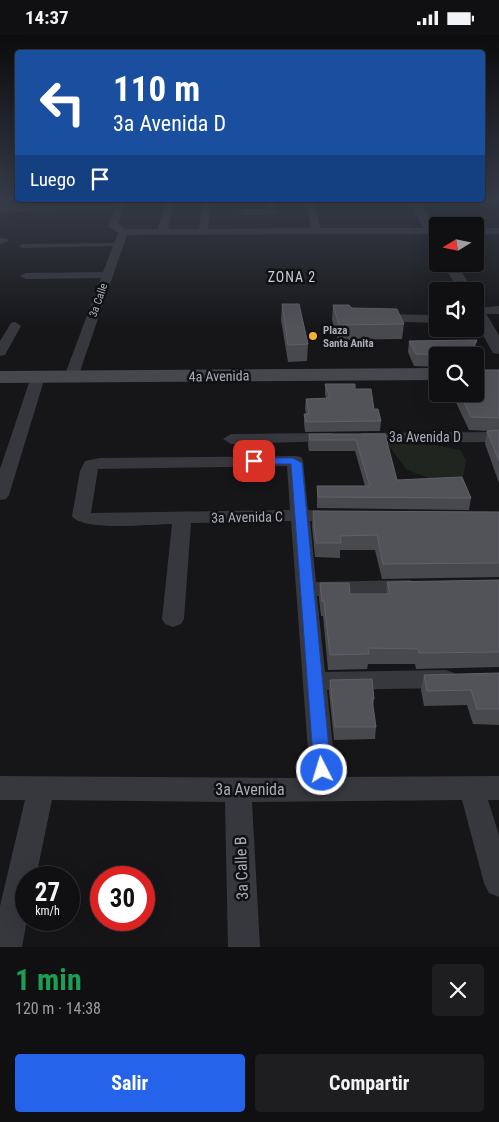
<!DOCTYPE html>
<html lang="es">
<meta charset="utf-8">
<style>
body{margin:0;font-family:"Roboto Condensed",sans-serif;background:#1e1e20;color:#f1f3f6;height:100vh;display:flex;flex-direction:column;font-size:19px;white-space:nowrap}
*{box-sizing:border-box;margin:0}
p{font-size:16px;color:#9c9d9f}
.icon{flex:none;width:28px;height:28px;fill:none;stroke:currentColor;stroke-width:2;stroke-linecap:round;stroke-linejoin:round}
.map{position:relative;height:912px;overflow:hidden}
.drawer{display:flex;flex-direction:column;background:#101012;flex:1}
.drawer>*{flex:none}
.banner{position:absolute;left:15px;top:15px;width:470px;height:152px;border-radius:5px;box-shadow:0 5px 20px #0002,0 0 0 1px #303032;background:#1a4fa0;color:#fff;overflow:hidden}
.needle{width:32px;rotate:260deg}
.tools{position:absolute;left:429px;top:182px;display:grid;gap:10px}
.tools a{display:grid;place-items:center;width:55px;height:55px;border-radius:5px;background:#101012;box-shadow:0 5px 20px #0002,0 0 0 1px #303032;font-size:25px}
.speed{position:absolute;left:15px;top:831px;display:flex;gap:10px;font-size:25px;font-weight:700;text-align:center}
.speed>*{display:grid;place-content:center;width:65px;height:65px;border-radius:50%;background:#101012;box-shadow:0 5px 20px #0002,0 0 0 1px #303032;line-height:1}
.speed small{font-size:12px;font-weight:400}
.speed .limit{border:8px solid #d22;background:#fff;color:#111}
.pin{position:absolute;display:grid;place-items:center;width:42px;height:42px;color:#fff;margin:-21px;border-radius:10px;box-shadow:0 2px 8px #0006}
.me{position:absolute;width:55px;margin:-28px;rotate:355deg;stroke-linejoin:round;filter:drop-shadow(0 0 4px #0008)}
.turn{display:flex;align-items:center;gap:18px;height:105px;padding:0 15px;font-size:22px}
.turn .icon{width:65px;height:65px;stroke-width:2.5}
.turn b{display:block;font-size:35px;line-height:42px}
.then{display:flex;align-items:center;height:48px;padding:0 15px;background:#0003;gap:10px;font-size:19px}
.round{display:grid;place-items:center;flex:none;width:52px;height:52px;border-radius:5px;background:#1e1e20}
.summary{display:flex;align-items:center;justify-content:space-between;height:85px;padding:0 15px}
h1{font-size:30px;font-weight:700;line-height:38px;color:#1e9e55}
.primary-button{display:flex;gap:10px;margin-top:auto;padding:10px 15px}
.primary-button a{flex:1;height:58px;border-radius:5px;background:#2563eb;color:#fff;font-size:20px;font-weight:700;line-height:58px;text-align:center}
.primary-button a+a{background:#1e1e20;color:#f1f3f6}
.status{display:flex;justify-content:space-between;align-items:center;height:35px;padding:0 25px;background:#101012;direction:ltr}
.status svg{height:14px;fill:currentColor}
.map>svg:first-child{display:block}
.green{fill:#1e261f}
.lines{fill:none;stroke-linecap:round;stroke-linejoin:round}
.service{fill:#37383d;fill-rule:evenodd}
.minor{fill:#37383d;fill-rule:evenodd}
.tertiary{fill:#37383d;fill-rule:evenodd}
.secondary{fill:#45474d;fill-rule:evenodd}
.wall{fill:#47494d}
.shaded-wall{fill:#2f3033}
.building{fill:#525359;stroke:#5f6168}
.route{fill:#2563eb;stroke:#184099}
.poi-dot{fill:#f2b134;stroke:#111113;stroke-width:2}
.labels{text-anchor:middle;stroke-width:5;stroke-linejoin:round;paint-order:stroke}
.far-street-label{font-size:11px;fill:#a8adb8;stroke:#111113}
.far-poi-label{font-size:11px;font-weight:bold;fill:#a8adb8;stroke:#111113;text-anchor:start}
.far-quarter-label{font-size:14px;letter-spacing:1px;fill:#c9ccd4;stroke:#111113}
.street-label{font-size:14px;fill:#a8adb8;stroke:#111113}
.near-street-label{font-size:16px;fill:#a8adb8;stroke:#111113}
</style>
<div class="status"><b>14:37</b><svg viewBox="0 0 49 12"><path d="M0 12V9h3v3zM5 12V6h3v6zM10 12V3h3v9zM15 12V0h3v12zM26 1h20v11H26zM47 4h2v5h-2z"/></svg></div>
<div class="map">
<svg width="499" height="912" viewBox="0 0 499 912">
<rect width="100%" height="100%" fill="#161618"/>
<path class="green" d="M386,407l49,3 25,5 6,10 -3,18 -15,7 -41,-15z"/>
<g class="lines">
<path class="service" d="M118,208l2,1v2l-98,2 -3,-2 3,-2z"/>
<path class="minor" d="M119,166h8l-9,22 7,6h33l8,-28h8l-6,28h31l4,-28h8l-3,28 103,-1 -5,-27h8l6,27h118v6l-311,1 -49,142 -2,3h-10l-2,-3 37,-99 -75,1 -6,-3 6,-3 77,-1 15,-39 -10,-7 6,-15 -114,1v-6l117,-1z
M267,166h8l1,13 -33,1 -5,-3 5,-3h25z
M475,193h24v6h-24z
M0,203l8,1 1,2 -9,3z
M499,271v8h-24v-6z
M378,279l60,1v8l-64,-2 -2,-3z
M15,287l6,4 -16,29 -5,1v-15l11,-18z
M38,338l7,4 -36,118 -3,4 -6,1v-31l31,-92z
M499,397v10l-137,1 -8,-5 8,-5z
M331,398l6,2 2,3 -2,3 -106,3 -8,-5 8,-5z
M295,421l6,1 2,4 5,49 35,2 3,4 -3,4 -33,1 6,61 93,-2 7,2 3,5 -3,5 -7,2 -92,2 8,76 121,-2 8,3 4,6 -4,6 -8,3 -119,2 9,87 163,-1v24h-11l11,35v62l-10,-4 -5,-10 -22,-83 -210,2 8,145h-32l-3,-145 -173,-2 -16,77h-10l1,43 -5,27h-22v-41l25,-106h-25v-24l310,2 -19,-257 -100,2 -7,96 -3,5 -8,3 -8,-3 -3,-5 10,-95c-20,0 -89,8 -100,-8l8,-45 5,-10 15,-3zM287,431l3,44 -199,3 7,-44z"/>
<path class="tertiary" d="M407,166h12l19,29v15l-6,-4z
M443,229h14l16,27h-14z
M475,267l5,2 19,31v19l-6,-1 -18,-32z"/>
<path class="secondary" d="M438,333v12l-438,3v-12z"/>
</g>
<path class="wall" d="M282,269l26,40 -1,17 -19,1 -7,-42z
M333,270l19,3 52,16 -2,15 -64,1 -6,-20z
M477,305l-4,16h-35v11l-24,-1 -6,-14 1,-11z
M499,335v113l-14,-39 2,-13h4l-22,-1 -17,-36h23z
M325,349l30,5 19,20 7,12 -1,10 -75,1 -1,-9v-9h2l-1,-6 1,-9 20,-1 -1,-4z
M309,399h76l12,46 74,18 -2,12 -152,-2v-22h48l-10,-35h-46l-1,-6z
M313,476l186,1v65l-117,2 -7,-29h-35v8l-25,-1 -3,-31z
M499,545v87l-83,2 -1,-5h-47l-1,5 -39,1 -5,-54h-2l-2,-18 1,-15 30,11h36l1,-12z
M499,638v52l-26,-1 -6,-19 -43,1 -3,-16 3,-15z
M330,645l44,19 -1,9 3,19 -1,12 -41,1 -5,-48z"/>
<path class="shaded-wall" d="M477,305l-2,12 -2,4v-8z"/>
<path class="building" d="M282,269h17l9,40 -20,1z
M333,270h16l3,3 45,1 7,15 -65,1z
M477,305l-4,8v8h-31l-1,-1 -25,-1 -7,-13z
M475,335h24v48l-28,-1 -11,-23h15z
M325,349h30v5h16l3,20h4l3,12 -75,1 -2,-8h5l-3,-15 24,-1z
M499,395v31l-12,-30z
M309,399h76l12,46 65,-3 9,21 -153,-1 -1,-11h53l-14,-46h-46z
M313,476l186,1v51l-116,1 -6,-29 -37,1 1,7h-25z
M499,545v72l-80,1 -1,-4 -50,-1 1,6 -39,1 -6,-54h-2l-2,-18h29l1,11h40l-3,-12z
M499,638v36h-22l-6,-19 -44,1 -3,-16z
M372,644l2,20h-2l4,28h-41l-5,-47z"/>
<linearGradient id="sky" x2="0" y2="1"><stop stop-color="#0c0c0d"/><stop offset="0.56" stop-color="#363c48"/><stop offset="1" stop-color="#363c48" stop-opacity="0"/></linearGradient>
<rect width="499" height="294" fill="url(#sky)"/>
<path class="route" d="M254,423h39l9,5 29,307 -3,6 -6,2 -5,-2 -3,-6 -23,-306h-41l-1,-3z"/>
<circle class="poi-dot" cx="313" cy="301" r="5"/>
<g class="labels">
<g class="far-street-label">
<text transform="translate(98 265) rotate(-71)" y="4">3a Calle</text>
</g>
<g class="far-poi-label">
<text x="323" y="299">Plaza<tspan x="323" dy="13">Santa Anita</tspan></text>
</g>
<g class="far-quarter-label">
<text x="292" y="247">ZONA 2</text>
</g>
<g class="street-label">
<text transform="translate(219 341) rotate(-1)" y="5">4a Avenida</text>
<text x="425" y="407">3a Avenida D</text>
<text transform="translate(247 482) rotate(-1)" y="5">3a Avenida C</text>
</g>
<g class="near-street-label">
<text x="250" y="760">3a Avenida</text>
<text transform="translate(241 833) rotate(-92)" y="6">3a Calle B</text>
</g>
</g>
</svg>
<div class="tools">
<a><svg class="needle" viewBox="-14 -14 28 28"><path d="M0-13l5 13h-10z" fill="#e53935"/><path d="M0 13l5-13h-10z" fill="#9c9d9f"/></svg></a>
<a><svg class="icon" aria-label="sound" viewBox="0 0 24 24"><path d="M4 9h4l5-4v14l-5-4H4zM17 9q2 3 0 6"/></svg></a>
<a><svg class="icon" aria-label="search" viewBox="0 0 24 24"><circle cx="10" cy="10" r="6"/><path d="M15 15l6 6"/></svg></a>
</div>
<div class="speed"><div>27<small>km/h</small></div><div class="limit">30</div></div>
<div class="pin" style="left:254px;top:426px;background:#d93025"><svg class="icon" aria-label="arrive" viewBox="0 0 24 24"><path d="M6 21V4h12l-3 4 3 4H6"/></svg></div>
<svg class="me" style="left:322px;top:735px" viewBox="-20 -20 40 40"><circle r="17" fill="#2563eb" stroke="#fff" stroke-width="3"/><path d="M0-11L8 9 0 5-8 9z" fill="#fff"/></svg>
<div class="banner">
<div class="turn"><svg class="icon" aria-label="left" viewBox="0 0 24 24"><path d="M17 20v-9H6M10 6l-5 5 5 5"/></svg><div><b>110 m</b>3a Avenida D</div></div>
<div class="then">Luego<svg class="icon" aria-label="arrive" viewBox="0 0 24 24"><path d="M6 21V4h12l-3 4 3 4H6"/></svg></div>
</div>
</div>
<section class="drawer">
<div class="summary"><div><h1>1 min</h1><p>120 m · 14:38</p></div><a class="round"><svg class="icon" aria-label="close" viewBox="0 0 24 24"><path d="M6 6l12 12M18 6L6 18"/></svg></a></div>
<div class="primary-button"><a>Salir</a><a>Compartir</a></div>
</section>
